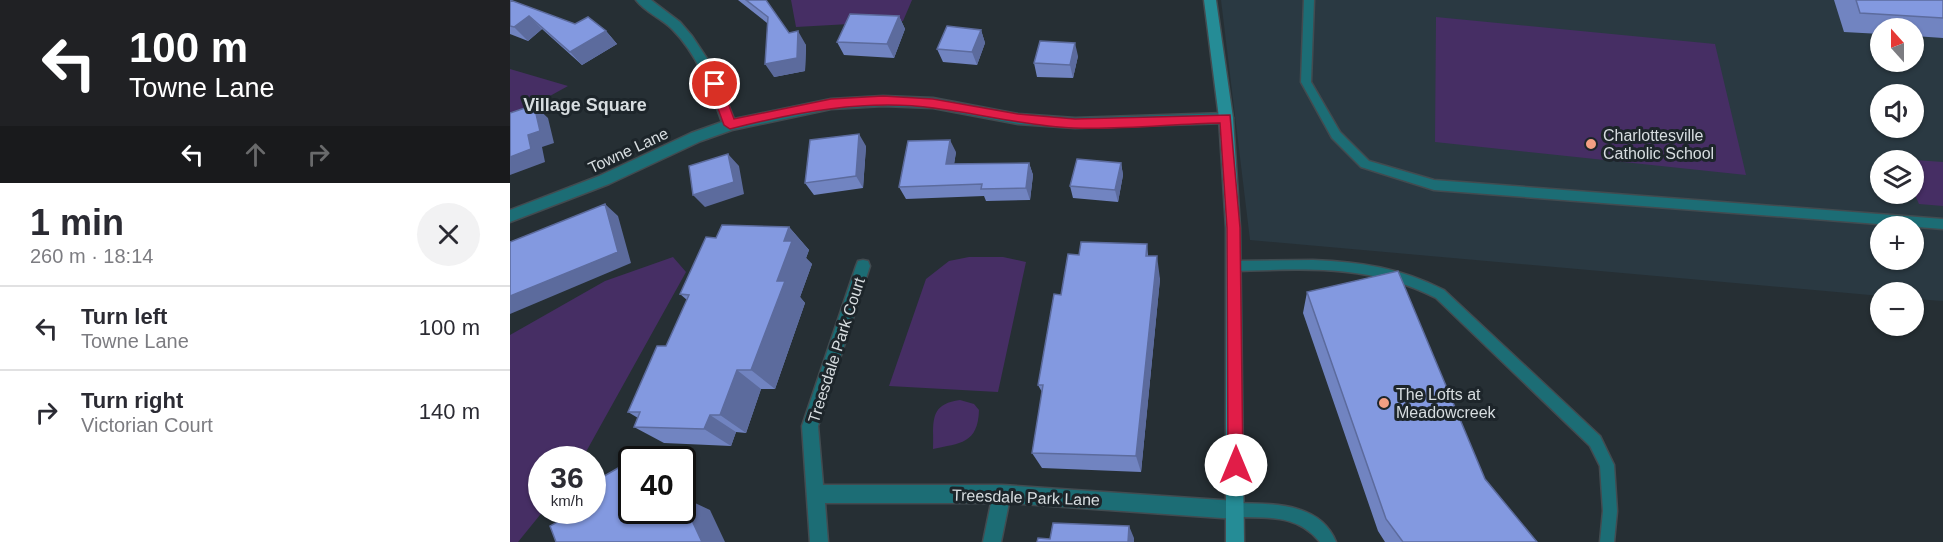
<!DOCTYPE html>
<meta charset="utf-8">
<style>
body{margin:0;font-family:Arial,sans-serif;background:#f2f2f3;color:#2b2b33;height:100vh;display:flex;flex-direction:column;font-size:22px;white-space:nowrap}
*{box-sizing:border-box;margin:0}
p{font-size:20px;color:#7c7c81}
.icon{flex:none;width:33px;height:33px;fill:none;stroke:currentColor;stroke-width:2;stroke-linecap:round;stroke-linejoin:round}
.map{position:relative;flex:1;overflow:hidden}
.sheet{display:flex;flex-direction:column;background:#fff;width:510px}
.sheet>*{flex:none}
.guide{background:#202124;color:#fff;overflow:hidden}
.needle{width:39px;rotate:339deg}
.controls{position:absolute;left:1360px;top:18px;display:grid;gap:12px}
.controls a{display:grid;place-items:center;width:54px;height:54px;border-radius:50%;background:#fff;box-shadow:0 2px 4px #0004;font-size:30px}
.speed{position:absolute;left:18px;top:446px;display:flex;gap:12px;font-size:30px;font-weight:700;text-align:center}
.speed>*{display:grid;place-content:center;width:78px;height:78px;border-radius:50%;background:#fff;box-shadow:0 2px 4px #0004;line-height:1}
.speed small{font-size:15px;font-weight:400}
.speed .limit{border:3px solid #111;border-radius:9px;background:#fff;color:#111}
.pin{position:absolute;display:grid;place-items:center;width:51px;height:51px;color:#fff;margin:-26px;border:3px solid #fff;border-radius:50%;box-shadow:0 2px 6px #0007}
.me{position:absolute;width:66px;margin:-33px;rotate:0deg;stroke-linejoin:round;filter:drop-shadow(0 0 4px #0008)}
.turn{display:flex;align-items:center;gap:21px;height:126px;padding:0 30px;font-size:27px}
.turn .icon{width:78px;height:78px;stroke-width:2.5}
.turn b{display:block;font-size:42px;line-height:51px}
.lanes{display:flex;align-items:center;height:57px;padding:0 30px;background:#0003;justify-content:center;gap:30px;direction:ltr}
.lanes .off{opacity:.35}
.round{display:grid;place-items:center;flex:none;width:63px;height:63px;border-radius:32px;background:#f2f2f3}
.overview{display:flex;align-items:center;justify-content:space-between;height:102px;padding:0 30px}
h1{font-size:36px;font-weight:600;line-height:45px}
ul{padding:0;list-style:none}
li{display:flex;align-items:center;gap:18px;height:84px;padding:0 30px;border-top:2px solid #e1e1e2}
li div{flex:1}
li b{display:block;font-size:22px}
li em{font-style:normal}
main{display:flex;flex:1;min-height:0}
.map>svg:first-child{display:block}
.built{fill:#2a3942;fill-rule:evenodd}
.green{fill:#462e64}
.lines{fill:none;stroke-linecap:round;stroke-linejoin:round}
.lane-casing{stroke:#424b50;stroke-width:3}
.street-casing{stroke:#424b50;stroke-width:3}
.secondary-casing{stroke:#424b50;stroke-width:3}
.lane{fill:#1c6d75;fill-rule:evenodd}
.street{fill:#1c6d75;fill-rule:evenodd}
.secondary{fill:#258c96;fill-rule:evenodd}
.wall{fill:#7184c1}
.shaded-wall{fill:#5c6b9d}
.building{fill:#8399e0;stroke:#5c6b9d;stroke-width:1.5}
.route{fill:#e11d48;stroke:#92132f;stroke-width:1.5}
.poi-dot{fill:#f39f83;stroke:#1d252a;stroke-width:2}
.labels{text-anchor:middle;stroke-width:6;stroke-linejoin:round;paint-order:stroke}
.poi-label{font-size:16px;fill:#d7dde0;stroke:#1d252a;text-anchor:start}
.street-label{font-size:16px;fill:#d7dde0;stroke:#1d252a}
.neighbourhood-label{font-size:18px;font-weight:bold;fill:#d7dde0;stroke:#1d252a}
</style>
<main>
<section class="sheet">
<div class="guide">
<div class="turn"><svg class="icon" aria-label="left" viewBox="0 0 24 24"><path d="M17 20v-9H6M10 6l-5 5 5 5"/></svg><div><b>100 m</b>Towne Lane</div></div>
<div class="lanes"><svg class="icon" aria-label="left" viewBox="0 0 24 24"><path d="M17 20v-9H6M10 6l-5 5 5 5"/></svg><svg class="icon off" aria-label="ahead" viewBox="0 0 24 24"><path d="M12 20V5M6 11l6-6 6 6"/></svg><svg class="icon off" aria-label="right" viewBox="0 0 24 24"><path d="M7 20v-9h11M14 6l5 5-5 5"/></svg></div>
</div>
<div class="overview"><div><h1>1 min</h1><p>260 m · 18:14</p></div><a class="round"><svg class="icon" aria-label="close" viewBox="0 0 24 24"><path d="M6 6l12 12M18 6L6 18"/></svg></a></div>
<ul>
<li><svg class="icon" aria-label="left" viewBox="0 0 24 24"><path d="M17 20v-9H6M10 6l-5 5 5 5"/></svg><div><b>Turn left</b><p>Towne Lane</p></div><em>100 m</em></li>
<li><svg class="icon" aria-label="right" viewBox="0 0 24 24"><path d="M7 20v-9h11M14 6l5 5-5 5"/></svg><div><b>Turn right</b><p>Victorian Court</p></div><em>140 m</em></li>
</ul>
</section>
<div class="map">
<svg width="1433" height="542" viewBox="0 0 1433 542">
<rect width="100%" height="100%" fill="#262f34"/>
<path class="built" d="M711,0h722v301l-29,-2v-7h-33v4l-631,-56zM1371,28h33v34h-33zM1371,94h33v34h-33zM1371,160h33v34h-33zM1371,226h33v34h-33z"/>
<path class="green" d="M281,0h121l-9,21 -107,6z
M926,17l279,27 31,131 -311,-33z
M0,69l58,17 -58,32z
M1390,159l43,3v44l-24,-2 -5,-11v-33z
M163,257l13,15 -104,187h-40v51h2l-26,32h-8v-207l95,-54z
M459,257h34l23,5 -28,130 -109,-6 37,-107 23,-18z
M450,400l14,4 5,6c-1,34 -19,33 -46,39 1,-26 -5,-45 27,-49z"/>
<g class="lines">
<defs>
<path id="lane" d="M794,0h10l-3,82 29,50 29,29 65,19 509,39v10l-509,-39 -73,-23 -29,-29 -31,-56z
M803,260c49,2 87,8 131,30l156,146 14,29 3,46 -3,31h-14l3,-31 -3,-45 -10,-20 -154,-148c-66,-34 -130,-29 -202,-27l-4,-1 -2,-4 2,-4 4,-1z
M726,503c36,1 84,-1 100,39h-16c-23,-28 -51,-24 -84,-25l-5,-2 -2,-5 2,-5z"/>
<path id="street" d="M126,0h15l29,22 12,14 22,33 20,50 97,-20 52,-3 50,2 85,16 57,4 151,-5 7,5 -7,5 -151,5 -57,-4 -85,-16 -50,-2 -52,3 -99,21 -31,11 -92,43 -99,38v-12l89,-34 92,-43 31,-11c-12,-33 -24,-67 -50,-93 -11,-11 -27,-17 -36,-29z
M353,260l5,1 2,5 -52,160 5,59h179l234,16 6,3 3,6 -3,6 -6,3 -227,-16 -8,39h-18l8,-39h-166l3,39h-18l-8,-116 54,-160 2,-5z"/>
<path id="secondary" d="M694,0h12l17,118 7,110 4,314h-18v-314l-7,-110z"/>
</defs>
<use href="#lane" class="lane-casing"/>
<use href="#street" class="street-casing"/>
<use href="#secondary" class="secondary-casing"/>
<use href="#lane" class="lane"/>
<use href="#street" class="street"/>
<use href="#secondary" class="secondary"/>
</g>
<path class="wall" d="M0,0l65,24 31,7 11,13 -35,21 -40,-36 -14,12 -18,-7z
M228,0h28l23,33 17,12 -1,26 -31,6 -7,-54z
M1324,0h109v38l-29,-2v-8h-33v6l-37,-2z
M389,16l6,13 -11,29 -50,-3 -7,-13z
M471,30l4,13 -8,22 -34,-3 -6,-13z
M568,56l-5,22 -36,-1 -3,-14z
M356,146l-3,42 -49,7 -9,-12z
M446,152l-2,12 75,-1 4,12 -3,25 -44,1 -2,-5 -78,3 -7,-12z
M611,163l2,12 -5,27 -45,-4 -3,-12z
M279,227l20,23 -3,8 6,6 -12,33 5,6 -30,86h-14l-15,44 -10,-1 -5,14 -67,-3 -30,-16 4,-9 -10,-6 38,-66 21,-46 -7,-6 36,-56z
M637,244l1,12 12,23 -19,193 -99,-4 -10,-15 10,-61 -4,-7 23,-90 18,-40z
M797,292l178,187 52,63h-152l-7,-11 -75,-218z"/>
<path class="shaded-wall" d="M19,16l13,13 -14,12 -14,-14z
M389,16l6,13 -11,29 -7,-14z
M471,30l4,13 -8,22 -5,-13z
M96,31l11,13 -35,21 -12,-13z
M288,31l8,14 -1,26 -31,6 -9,-13z
M565,43l3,13 -5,22 -3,-13z
M24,105l14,13 6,25 -12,4 3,15 -35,13v-18l18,-22z
M349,134l7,12 -3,42 -7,-12z
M440,140l6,12 -4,25 -6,-13z
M218,154l11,12 5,28 -39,13 -12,-12z
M519,163l4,12 -3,25 -4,-12z
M611,163l2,12 -5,27 -3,-12z
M95,204l13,12 13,47 -121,51v-18z
M279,227l20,23 -3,8 6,6 -12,33 5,6 -30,86 -24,-19 26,-89 7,-40z
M647,256l3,23 -19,193 -5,-16z
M227,370l24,19 -15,44 -26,-18z
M200,415l26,17 -5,14 -27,-17z
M138,450l16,9h-12z
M172,477l13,26 15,7 15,32h-23l-20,-34z
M619,526l5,12v4h-6z"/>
<path class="building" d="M0,0l65,24 13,-7 18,14 -36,21 -41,-36 -15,11 -4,-1z
M236,0h20l23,33 9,-2 -1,27 -32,6 3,-47z
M1346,0h87v18l-83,-5z
M340,14l49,2 -12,28 -50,-2z
M437,26l34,4 -9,22 -35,-3z
M530,41l35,2 -5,22 -36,-2z
M24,105l6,26 -12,4 3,14 -21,8v-44z
M349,134l-3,42 -51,7 5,-43z
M440,140l-4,24 83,-1 -3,25 -45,1 1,-5 -83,3 9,-46z
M218,154l6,28 -41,13 -4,-29z
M567,159l44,4 -6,27 -45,-4z
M95,204l13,48 -108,44v-54z
M212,225l67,2 -5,14h8l-15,40h8l-34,89h-14l-17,45h-10l-6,14 -70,-2 6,-15h-12l29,-66h9l23,-51 -9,-1 26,-57 10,1z
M571,242l66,2 -1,12h11l-21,200 -104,-3 11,-68h-5l16,-91 7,1 7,-41 11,1z
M888,271l87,208 52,63h-134l-17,-23 -79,-227z
M138,450l4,9h-19z
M122,460v50h50v-11l20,43h-146l-6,-16 13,-7 -3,-9h32v-27z
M543,523l76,3 -1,16h-91l1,-4 12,1z"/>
<path class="route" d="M205,80l6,4 13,35 97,-20 52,-3 50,3 85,15 57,5 155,-4 10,113 3,237 -2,6 -5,2 -6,-2 -2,-6 -1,-237 -7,-105c-48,1 -98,7 -146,5 -48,-2 -93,-14 -140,-20 -68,-9 -138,4 -204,21l-6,-4 -15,-41z"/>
<g class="poi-dot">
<circle cx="1081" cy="144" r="6"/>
<circle cx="874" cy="403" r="6"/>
</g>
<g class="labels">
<g class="poi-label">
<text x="1093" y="141">Charlottesville<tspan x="1093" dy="18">Catholic School</tspan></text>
<text x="886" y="400">The Lofts at<tspan x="886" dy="18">Meadowcreek</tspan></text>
</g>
<g class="street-label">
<text transform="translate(118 150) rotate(-25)" y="6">Towne Lane</text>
<text transform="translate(326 350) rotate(-72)" y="6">Treesdale Park Court</text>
<text transform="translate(516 497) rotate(2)" y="6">Treesdale Park Lane</text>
</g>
<g class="neighbourhood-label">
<text x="75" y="111">Village Square</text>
</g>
</g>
</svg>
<div class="controls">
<a><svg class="needle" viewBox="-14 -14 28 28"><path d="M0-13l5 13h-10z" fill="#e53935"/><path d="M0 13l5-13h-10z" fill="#7c7c81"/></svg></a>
<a><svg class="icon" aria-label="sound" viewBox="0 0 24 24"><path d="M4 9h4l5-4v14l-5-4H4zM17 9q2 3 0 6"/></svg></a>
<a><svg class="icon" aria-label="layers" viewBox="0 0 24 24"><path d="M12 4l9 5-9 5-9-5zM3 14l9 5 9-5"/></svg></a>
<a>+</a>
<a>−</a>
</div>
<div class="speed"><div>36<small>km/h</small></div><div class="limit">40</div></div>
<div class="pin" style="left:205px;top:84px;background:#d93025"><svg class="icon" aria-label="arrive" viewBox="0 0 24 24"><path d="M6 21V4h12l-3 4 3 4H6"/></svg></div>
<svg class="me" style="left:726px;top:465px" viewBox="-20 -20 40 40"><circle r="19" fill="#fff"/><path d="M0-13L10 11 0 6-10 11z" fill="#e11d48"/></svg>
</div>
</main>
